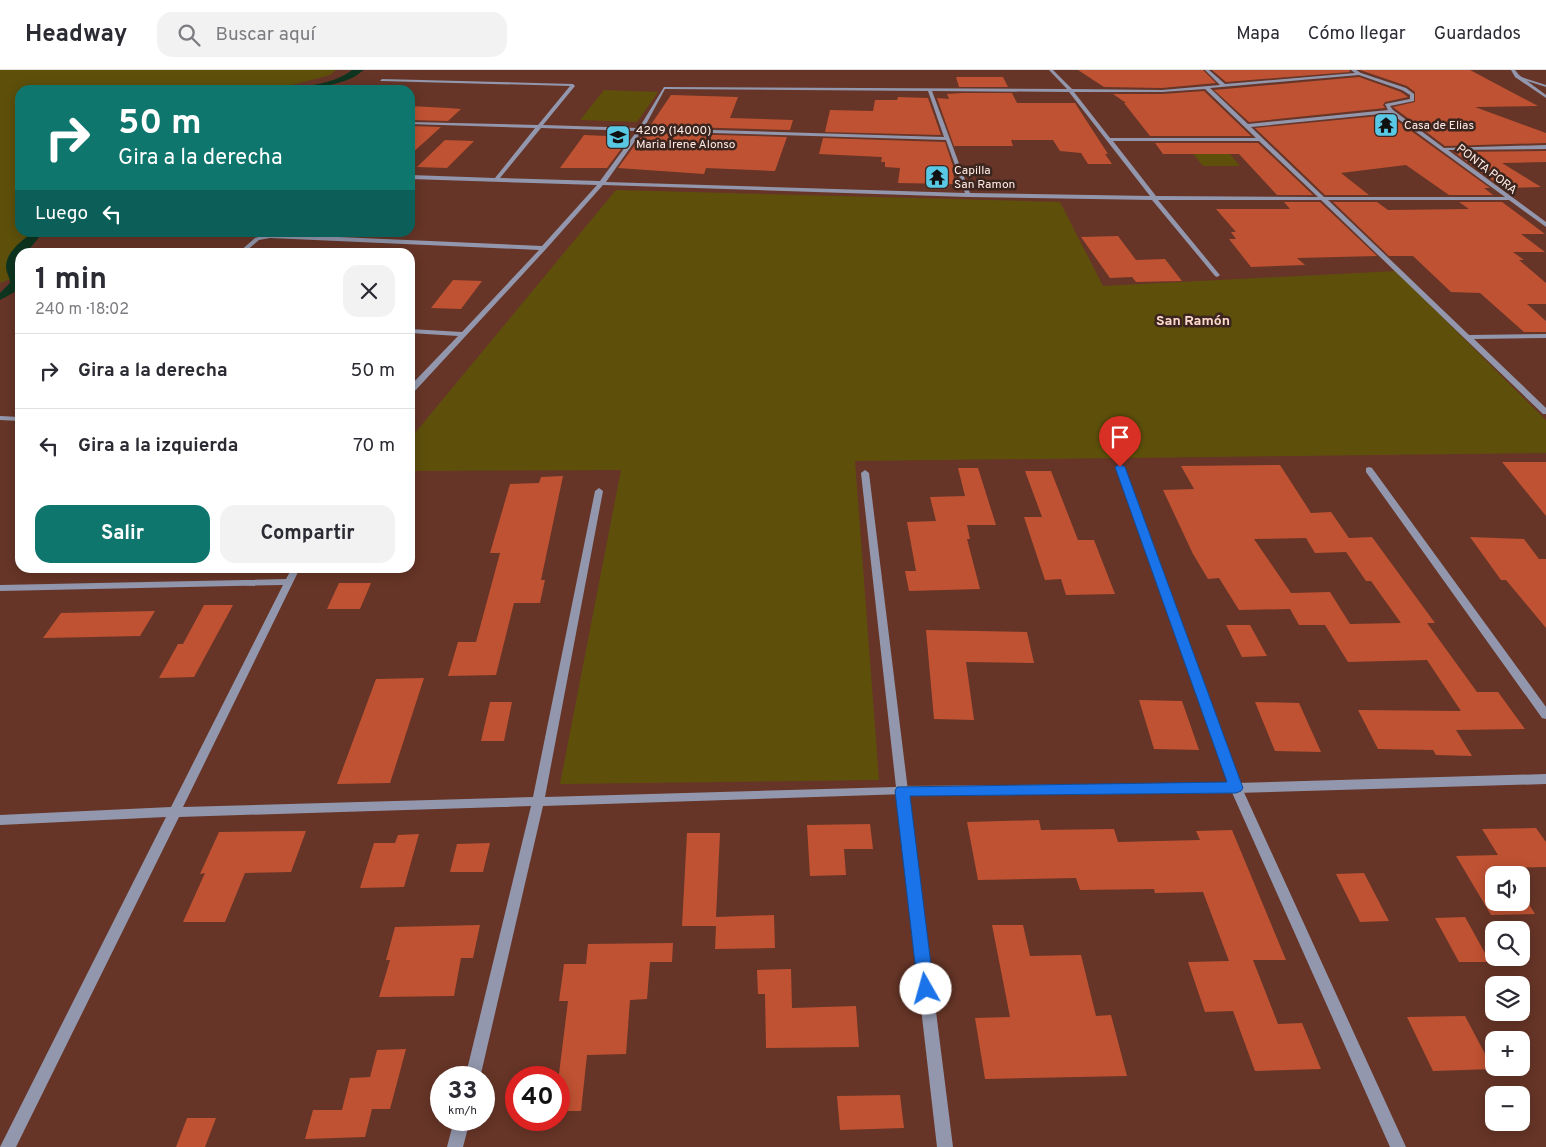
<!DOCTYPE html>
<html lang="es">
<meta charset="utf-8">
<style>
body{margin:0;font-family:Overpass,sans-serif;background:#f2f2f3;color:#2b2b33;height:100vh;display:flex;flex-direction:column;font-size:19px;white-space:nowrap}
*{box-sizing:border-box;margin:0}
p{font-size:16px;color:#7c7c81}
.icon{flex:none;width:28px;height:28px;fill:none;stroke:currentColor;stroke-width:2;stroke-linecap:round;stroke-linejoin:round}
.map{position:relative;flex:1;overflow:hidden}
.panel{position:absolute;left:15px;top:178px;width:400px;height:325px;display:flex;flex-direction:column;background:#fff;border-radius:15px;box-shadow:0 2px 12px #0003}
.panel>*{flex:none}
.guide{position:absolute;left:15px;top:15px;width:400px;height:152px;border-radius:15px;box-shadow:0 2px 12px #0003;background:#0f766e;color:#fff;overflow:hidden}
.buttons{position:absolute;left:1485px;top:796px;display:grid;gap:10px}
.buttons a{display:grid;place-items:center;width:45px;height:45px;border-radius:10px;background:#fff;box-shadow:0 2px 12px #0003;font-size:25px}
.speed{position:absolute;left:430px;top:996px;display:flex;gap:10px;font-size:25px;font-weight:700;text-align:center}
.speed>*{display:grid;place-content:center;width:65px;height:65px;border-radius:50%;background:#fff;box-shadow:0 2px 12px #0003;line-height:1}
.speed small{font-size:12px;font-weight:400}
.speed .limit{border:8px solid #d22;background:#fff;color:#111}
.pin{position:absolute;display:grid;place-items:center;width:42px;height:42px;color:#fff;margin:-51px -21px;border-radius:50% 50% 50% 0;rotate:-45deg;box-shadow:0 0 5px #0007}
.pin .icon{rotate:45deg}
.me{position:absolute;width:55px;margin:-28px;rotate:353deg;stroke-linejoin:round;filter:drop-shadow(0 0 4px #0008)}
.turn{display:flex;align-items:center;gap:18px;height:105px;padding:0 20px;font-size:22px}
.turn .icon{width:65px;height:65px;stroke-width:2.5}
.turn b{display:block;font-size:35px;line-height:42px}
.then{display:flex;align-items:center;height:48px;padding:0 20px;background:#0003;gap:10px;font-size:19px}
.round{display:grid;place-items:center;flex:none;width:52px;height:52px;border-radius:15px;background:#f2f2f3}
.summary{display:flex;align-items:center;justify-content:space-between;height:85px;padding:0 20px}
h1{font-size:30px;font-weight:700;line-height:38px}
.cta{display:flex;gap:10px;margin-top:auto;padding:10px 20px}
.cta a{flex:1;height:58px;border-radius:15px;background:#0f766e;color:#fff;font-size:20px;font-weight:700;line-height:58px;text-align:center}
.cta a+a{background:#f2f2f3;color:#2b2b33}
ul{padding:0;list-style:none}
li{display:flex;align-items:center;gap:15px;height:75px;padding:0 20px;border-top:1px solid #e1e1e2}
li div{flex:1}
li b{display:block;font-size:19px}
li em{font-style:normal}
header{display:flex;align-items:center;gap:30px;box-sizing:border-box;height:70px;padding:0 25px;background:#fff;border-bottom:1px solid #e1e1e2}
header strong{font-size:24px}
nav{display:flex;gap:28px;margin-inline-start:auto;font-size:18px}
.search{width:350px;height:45px;background:#f2f2f3;display:flex;align-items:center;gap:12px;box-sizing:border-box;padding:0 18px;border-radius:15px;color:#7c7c81;font-size:19px}
.map>svg:first-child{display:block}
.green{fill:#5e500b}
.water{fill:#0d3520}
.building{fill:#bf5232;fill-rule:evenodd}
.lines{fill:none;stroke-linecap:round;stroke-linejoin:round}
.minor{fill:#9297ad;fill-rule:evenodd}
.tertiary{fill:#9297ad;fill-rule:evenodd}
.route{fill:#1a73e8;stroke:#114b97}
.labels{text-anchor:middle;stroke-width:5;stroke-linejoin:round;paint-order:stroke}
.far-poi-label{font-size:12px;fill:#ffece6;stroke:#3b251e;text-anchor:start}
.far-street-label{font-size:12px;fill:#ffece6;stroke:#3b251e}
.far-neighbourhood-label{font-size:14px;font-weight:bold;fill:#fed9ce;stroke:#3b251e}
</style>
<header>
<strong>Headway</strong>
<div class="search"><svg class="icon" aria-label="search" viewBox="0 0 24 24"><circle cx="10" cy="10" r="6"/><path d="M15 15l6 6"/></svg>Buscar aquí</div>
<nav><a>Mapa</a><a>Cómo llegar</a><a>Guardados</a></nav>
</header>
<div class="map">
<svg width="1546" height="1077" viewBox="0 0 1546 1077">
<rect width="100%" height="100%" fill="#663527"/>
<path class="green" d="M0,0h336l-6,5 -57,15h-253v142l7,1 4,19h-11v24l-20,7z
M604,20l54,2 -21,30 -57,-2z
M1186,75h36l18,21h-37z
M616,120l444,12 43,84 293,-15 150,149v33l-691,8 24,319 -319,4 61,-314 -211,1v-32z"/>
<path class="water" d="M352,0h12c-4,2 -6,5 -10,7 -22,11 -59,13 -83,13 26,-4 60,-3 81,-20z
M34,162l14,1 -8,3 -13,16h-7v34l-7,7 -13,7v-7l10,-10c0,-6 -4,-10 -4,-16 0,-15 16,-27 28,-35z"/>
<path class="building" d="M1078,0h125l13,13 -54,5 -58,-1z
M1212,0h137l1,2 -124,10z
M1360,0h110l68,36 -63,1 71,26v10l-101,3 -52,-39 22,-5v-10l-8,-6z
M956,7h47l5,10h-49z
M1359,7l42,15 7,5 -23,5 -2,3 2,3 -136,14 -35,-32z
M1204,21l47,45h-101l-26,-33h2l-13,-9h49z
M962,23h50l5,10h58l33,51h-3l7,10h-24l-7,-11 -21,-2 -7,-11h-42l2,6h-59l-17,-48 12,1 -2,-5z
M671,25l67,2 -8,21 63,2 -3,10 -140,-4z
M898,27l30,1 13,37 -116,-3 5,-22 43,1 2,-11h22z
M410,36l38,2 13,1 -13,12 -38,-1z
M1389,45l101,73h-6l9,7h-44l-43,-30 -65,8 28,22h-44l-70,-67z
M410,56l31,1 -31,28z
M646,63l141,4 -12,34 -69,-3 -2,6 -86,-6 22,-30h3z
M584,65l46,2 -23,31h-47z
M823,68l122,4 8,24 1,18 -56,-1 2,-15 -15,-1v-5h-4l1,-5 -63,-3z
M445,70l29,1 -27,27 -30,-1z
M1155,73h103l55,52h-36l-38,-41h-76z
M1546,81v11l-44,1 39,24 -38,1 -49,-36z
M1284,132h36l57,54 -80,2 8,7 -54,2 -22,-28h7l-5,-7h5l-20,-23h74z
M1333,132h44l11,8 81,-1 -10,-7h43l43,32h-24l24,18h-32l11,8h-5l27,23v21h-19l19,17v11h-22l-44,-39 -29,-1 -38,-36h-24z
M1118,166l18,24 29,-1 17,22 -46,1 -4,-5 -22,1 -29,-41z
M453,210l29,1 -21,28 -30,-1z
M1502,392h44v54z
M1280,395l31,48 20,-1 18,26 23,-1 63,86h-8l50,69h21l27,37 -69,1 16,26 -36,-1 -3,-5 -55,-1 -20,-39 103,1 -34,-51 -79,2 -23,-37h-26l-9,-16 -51,1 -20,-32 -11,1 -15,-25 -30,-64 31,-1 -13,-23zM1306,468l9,15 31,-1 20,29h5l30,42 -51,1 -20,-32 -39,1 -37,-54z
M958,398h20l18,57h-29l3,14h-3l13,50 -71,2 -4,-20h11l-9,-49 29,-1 -6,-24 35,-1z
M1025,401h26l27,69h16l21,54 -49,1 -5,-16 -16,1 -21,-63h18z
M563,406l-22,104h4l-5,23h-26l-18,72 -48,1 10,-34h18l24,-89h-10l20,-69 29,-1 2,-6z
M1470,467l54,2 15,20h7v69l-40,-48h-5z
M339,513h32l-11,26h-33z
M204,535h29l-39,72 -35,1 19,-34h5z
M155,541l-15,25 -97,2 18,-25z
M1226,555h24l17,31 -25,1z
M926,560l101,2 7,31 -68,-1 8,58 -40,-1z
M424,608l-34,105 -53,1 39,-105z
M1139,630l43,1 17,49 -45,-1z
M490,632h22l-8,39h-23z
M1255,632l44,1 22,49 -46,-1z
M1039,750l2,10 73,-1 4,13 82,-2 -4,-9 36,-1 54,130h-33l25,64 24,-1 19,46 -66,2 -22,-60 -28,1 -17,-50 41,-1 -26,-69 -48,1 -1,-4 -74,1 -4,-12 -98,2 -11,-58z
M870,754l3,25h-29l2,26 -36,1 -3,-51z
M1536,758l10,14v25l-39,1 4,7h-17v27h27v-11l14,23 -44,1 -35,-59 42,-1 -16,-26z
M306,761l-15,41 -46,1 -20,49h-42l22,-49 -5,1 19,-42z
M687,763h33l-4,84 58,-2 1,33 -60,1 1,-23h-34z
M419,764l-15,53 -44,1 14,-45h21l3,-8z
M490,773l-7,29h-33l7,-28z
M1364,803l25,48 -29,1 -24,-48z
M1465,847l25,45h-31l-24,-44z
M480,855l-7,33h-12l-7,38 -75,1 11,-37h-4l9,-33z
M992,855h31l7,31 51,-1 15,61 15,-1 16,61 -142,3 -10,-61 35,-1z
M673,873l-1,19h-22l-3,37 -17,1 -4,54 -39,1 -6,56h-22v-37l9,-73h-9l5,-37h22l2,-20z
M791,899l1,39 64,-2 3,41 -93,1 -1,-54h-7l-1,-24z
M1465,946l28,53 -60,2 -26,-54z
M406,979l-16,60h-18l-7,28 -60,2 8,-29h29l8,-32 20,-1 7,-27z
M900,1025l4,33 -64,2 -3,-34z
M187,1048h29l-11,29h-29z"/>
<g class="lines">
<path class="minor" d="M1049,0h4l19,19 90,1 58,-5 -15,-15h4l16,14 130,-11 -4,-3h5l5,3 45,15 8,6v7l-24,5 3,4 51,38 102,-3v4l-98,1 98,72v5l-37,-27h-181l141,135 77,-1v4l-72,1 72,69v6h-3l-222,-214h-163l61,74 1,1 -3,2 -2,-1 -63,-76 -184,-3 -365,-12 -57,64 -133,144h-3v-7l48,-50 -48,-3v-4l52,3 77,-82 -269,-12 -11,2 -14,12h-6l16,-14 15,-4 272,12 55,-61 -187,-6v-4l85,3 40,-50 -125,-4v-2l128,3 32,-39 -190,-5 2,-2 191,5 2,2 -32,39 96,3 25,-41 403,2zM1359,5l43,15 8,5v4l-25,5 3,6 -140,14 -38,-36zM665,19l263,2 16,46 -300,-9zM1205,19l51,49h-146l-36,-46h88zM932,21l137,1 81,104 -180,-3zM1390,43l115,84h-181l-73,-70zM541,58l96,3 -37,50 -100,-3zM642,61l304,9 19,53 -359,-11zM1113,71h146l59,56 -162,-1z
M1515,5l31,10v2l-31,-10z
M0,346l20,1v4l-20,-1z
M1120,394l4,3 118,321 164,359h-16l-160,-359 -114,-321z
M1369,397l3,1 174,239v12l-4,-1 -176,-246v-4z
M865,400l4,3 39,318 -2,3 -363,12 -63,272h-15l66,-272 -352,11 -163,330h-16l166,-330 -166,8v-10l171,-8 112,-222 -283,6v-6l286,-6 6,-11h8l-117,239 350,-10 62,-306 4,-3 4,3 -58,306 351,-10 -35,-314z
M454,1050h16l-7,27h-16z"/>
<path class="tertiary" d="M1511,0h4l4,5 27,20v3l-31,-21z
M1546,704v10l-310,9 -327,3 44,351h-16l-41,-356 2,-3 4,-2 334,-3z"/>
</g>
<path class="route" d="M1120,394l5,3 118,321 -2,3 -5,2 -326,3 24,193 -2,5 -6,2 -6,-2 -2,-5 -23,-198 2,-4 330,-5 -112,-315z"/>
<defs>
<symbol id="temple-square" viewBox="-11 -11 22 22"><rect x="-9" y="-9" width="18" height="18" rx="4" fill="#59c8e4" stroke="#3b251e"/><path d="M0-6L5-2H3V0L6.5 2.5H4V6H1.5V3h-3V6H-4V2.5H-6.5L-3 0V-2H-5Z" fill="#111"/></symbol>
<symbol id="school-square" viewBox="-11 -11 22 22"><rect x="-9" y="-9" width="18" height="18" rx="4" fill="#59c8e4" stroke="#3b251e"/><path d="M0-5L7-2L0 1L-7-2ZM-4 1L0 2.5L4 1V4Q0 6-4 4Z" fill="#111"/></symbol>
</defs>
<g fill-rule="evenodd">
<use href="#temple-square" x="1372" y="41" width="28" height="28"/>
<use href="#school-square" x="604" y="53" width="28" height="28"/>
<use href="#temple-square" x="923" y="93" width="28" height="28"/>
</g>
<g class="labels">
<g class="far-poi-label">
<text x="1404" y="59">Casa de Elias</text>
<text x="636" y="64">4209 (14000)<tspan x="636" dy="14">Maria Irene Alonso</tspan></text>
<text x="954" y="104">Capilla<tspan x="954" dy="14">San Ramon</tspan></text>
</g>
<g class="far-street-label">
<text transform="translate(1487 99) rotate(38)" y="4">PONTA PORA</text>
</g>
<g class="far-neighbourhood-label">
<text x="1193" y="255">San Ramón</text>
</g>
</g>
</svg>
<div class="buttons">
<a><svg class="icon" aria-label="sound" viewBox="0 0 24 24"><path d="M4 9h4l5-4v14l-5-4H4zM17 9q2 3 0 6"/></svg></a>
<a><svg class="icon" aria-label="search" viewBox="0 0 24 24"><circle cx="10" cy="10" r="6"/><path d="M15 15l6 6"/></svg></a>
<a><svg class="icon" aria-label="layers" viewBox="0 0 24 24"><path d="M12 4l9 5-9 5-9-5zM3 14l9 5 9-5"/></svg></a>
<a>+</a>
<a>−</a>
</div>
<div class="speed"><div>33<small>km/h</small></div><div class="limit">40</div></div>
<div class="pin" style="left:1120px;top:397px;background:#d93025"><svg class="icon" aria-label="arrive" viewBox="0 0 24 24"><path d="M6 21V4h12l-3 4 3 4H6"/></svg></div>
<svg class="me" style="left:926px;top:919px" viewBox="-20 -20 40 40"><circle r="19" fill="#fff"/><path d="M0-13L10 11 0 6-10 11z" fill="#1a73e8"/></svg>
<div class="guide">
<div class="turn"><svg class="icon" aria-label="right" viewBox="0 0 24 24"><path d="M7 20v-9h11M14 6l5 5-5 5"/></svg><div><b>50 m</b>Gira a la derecha</div></div>
<div class="then">Luego<svg class="icon" aria-label="left" viewBox="0 0 24 24"><path d="M17 20v-9H6M10 6l-5 5 5 5"/></svg></div>
</div>
<section class="panel">
<div class="summary"><div><h1>1 min</h1><p>240 m · 18:02</p></div><a class="round"><svg class="icon" aria-label="close" viewBox="0 0 24 24"><path d="M6 6l12 12M18 6L6 18"/></svg></a></div>
<ul>
<li><svg class="icon" aria-label="right" viewBox="0 0 24 24"><path d="M7 20v-9h11M14 6l5 5-5 5"/></svg><div><b>Gira a la derecha</b></div><em>50 m</em></li>
<li><svg class="icon" aria-label="left" viewBox="0 0 24 24"><path d="M17 20v-9H6M10 6l-5 5 5 5"/></svg><div><b>Gira a la izquierda</b></div><em>70 m</em></li>
</ul>
<div class="cta"><a>Salir</a><a>Compartir</a></div>
</section>
</div>
